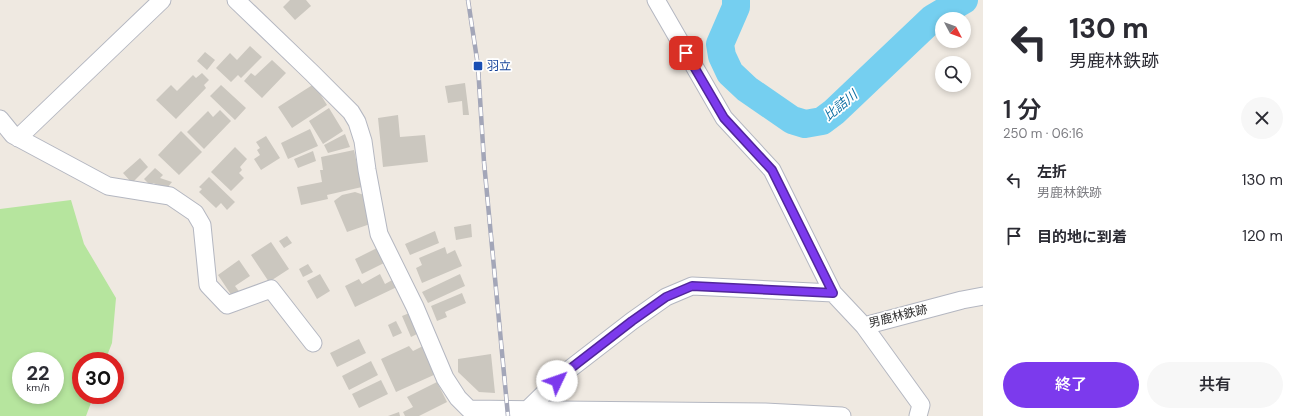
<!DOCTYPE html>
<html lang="ja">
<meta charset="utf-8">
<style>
body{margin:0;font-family:"DM Sans","Noto Sans JP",sans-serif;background:#f7f7f7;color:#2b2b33;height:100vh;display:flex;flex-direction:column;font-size:15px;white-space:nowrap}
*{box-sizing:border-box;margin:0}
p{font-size:13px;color:#7c7c81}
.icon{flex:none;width:22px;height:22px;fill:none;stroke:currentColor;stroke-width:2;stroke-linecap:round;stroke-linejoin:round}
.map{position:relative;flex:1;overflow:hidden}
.panel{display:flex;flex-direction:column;background:#fff;width:320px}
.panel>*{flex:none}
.hud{background:#fff;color:#2b2b33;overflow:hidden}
.needle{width:26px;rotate:131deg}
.buttons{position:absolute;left:935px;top:12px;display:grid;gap:8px}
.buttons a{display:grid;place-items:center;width:36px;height:36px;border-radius:50%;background:#fff;box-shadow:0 2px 6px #0003;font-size:20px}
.speed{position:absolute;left:12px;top:352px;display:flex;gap:8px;font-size:20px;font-weight:700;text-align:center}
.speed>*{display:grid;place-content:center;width:52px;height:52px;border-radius:50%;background:#fff;box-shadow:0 2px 6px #0003;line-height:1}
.speed small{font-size:10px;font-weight:400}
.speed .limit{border:6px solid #d22;background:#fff;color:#111}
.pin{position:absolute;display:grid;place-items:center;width:34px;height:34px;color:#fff;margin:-17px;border-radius:8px;box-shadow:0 2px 6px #0006}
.me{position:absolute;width:44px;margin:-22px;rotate:48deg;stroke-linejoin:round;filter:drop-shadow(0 0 3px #0008)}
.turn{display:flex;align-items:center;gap:14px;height:84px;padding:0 20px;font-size:18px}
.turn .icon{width:52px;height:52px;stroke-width:2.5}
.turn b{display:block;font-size:28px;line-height:34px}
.round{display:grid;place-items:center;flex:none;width:42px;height:42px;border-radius:21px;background:#f7f7f7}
.overview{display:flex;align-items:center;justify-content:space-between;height:68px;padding:0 20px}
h1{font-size:24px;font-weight:600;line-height:30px}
.cta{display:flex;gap:8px;margin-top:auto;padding:8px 20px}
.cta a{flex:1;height:46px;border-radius:24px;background:#7c3aed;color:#fff;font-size:16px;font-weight:600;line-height:46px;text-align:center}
.cta a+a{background:#f7f7f7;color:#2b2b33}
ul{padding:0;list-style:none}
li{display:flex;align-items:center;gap:12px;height:56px;padding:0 20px}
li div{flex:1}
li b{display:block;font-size:15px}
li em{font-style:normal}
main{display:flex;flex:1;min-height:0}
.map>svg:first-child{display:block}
.green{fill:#b6e59e;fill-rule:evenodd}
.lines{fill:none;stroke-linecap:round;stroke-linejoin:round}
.river{stroke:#75cff0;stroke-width:28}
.building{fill:#cbc7bf}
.minor-casing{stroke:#b4b7c1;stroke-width:19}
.minor{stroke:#fff;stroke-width:17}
.rail-casing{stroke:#a3a6b8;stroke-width:4.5}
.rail{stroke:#fff;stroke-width:3;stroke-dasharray:9;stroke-linecap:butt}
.route-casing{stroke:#51269a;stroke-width:10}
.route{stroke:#7c3aed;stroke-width:7}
.transit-dot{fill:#1a4fb4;stroke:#fff;stroke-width:1.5}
.labels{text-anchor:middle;stroke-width:3.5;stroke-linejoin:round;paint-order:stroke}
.transit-label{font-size:12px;fill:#164399;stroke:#fff;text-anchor:start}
.street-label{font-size:12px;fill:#2e2e2e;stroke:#fff}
.water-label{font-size:13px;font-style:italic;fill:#0d6fa3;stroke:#fff}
</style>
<main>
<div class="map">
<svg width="983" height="416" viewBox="0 0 983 416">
<rect width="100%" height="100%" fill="#efe9e1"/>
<path class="green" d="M71,200l13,44 32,54 -4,45 -7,18h-24v34h13l-8,21h-86v-207zM21,361h34v34h-34z"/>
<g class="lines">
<path class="river" d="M736,0v7l-16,37 2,12 8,17 17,16 45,31 13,4 17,-3 12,-9 99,-94 31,-18"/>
</g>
<path class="building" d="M290,0h16l5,6 -16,14 -12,-13z
M250,46l12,11 -21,21 -3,-3 -7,7 -15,-14 14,-15 7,7z
M205,52l10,8 -8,10 -10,-9z
M272,60l14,13 -24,25 -18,-17 7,-8 4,3z
M202,73l7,7 -5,5 2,3 -30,31 -20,-19 15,-15 6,6 16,-16 3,3z
M465,83l4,32h-6l-1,-14 -14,2 -3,-17z
M314,84l13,21 -35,23 -14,-21z
M221,85l25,23 -11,12 -25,-24z
M329,108l14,23 -20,13 -14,-23z
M220,110l11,11 -27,28 -17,-17 21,-21 5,6z
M398,115l2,22 25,-2 3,27 -45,5 -5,-49z
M310,129l8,17 -30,13 -7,-16z
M181,131l21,21 -23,23 -21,-20z
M345,134l5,13 -22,6 -4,-8z
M266,136l14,22 -19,12 -7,-11 6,-4 -3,-5 3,-2 -4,-6z
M235,147l12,12 -7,8 2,3 -3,3 5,5 -13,13 -20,-19z
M354,150l8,37 -35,8 1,4 -27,6 -4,-18 25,-5 -2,-12h3l-2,-13z
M313,151l3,10 -18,7 -4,-9z
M140,158l8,9 -16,16 -9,-10z
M155,168l8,7 -3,3 12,4 -5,6 -14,-5 -2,3 -7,-7z
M209,177l26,25 -8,8 -6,-7 -5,5 -17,-16 3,-3 -3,-2z
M355,192l9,3 9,28 -26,9 -13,-31 8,-6z
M471,224l1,13 -16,3 -2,-13z
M435,231l4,12 -29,12 -5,-11z
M287,236l5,7 -8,5 -5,-7z
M271,242l18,27 -20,13 -18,-27z
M445,247l2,7 8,-4 7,16 -40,17 -6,-15 6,-3 -3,-7z
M377,248l7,15 -22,11 -7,-15z
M239,260l11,16 -15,10 6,8 -7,5 -16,-24z
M308,264l5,8 -10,5 -4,-8z
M320,274l10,17 -13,8 -10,-18z
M380,274l5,10 11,-6 3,8 -44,21 -10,-21 14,-7 3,5z
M460,274l5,12 -37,17 -6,-11z
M462,293l4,10 -21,9 2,5 -10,4 -6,-15z
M412,312l9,20 -10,5 -9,-21z
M396,321l6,12 -9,4 -5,-12z
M359,339l7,14 -29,14 -7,-14z
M409,346l4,5 10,-5 13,28 -40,18 -15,-33z
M491,354l4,39 -16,-1 -21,-20v-13z
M371,361l7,14 -29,15 -7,-14z
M381,380l7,14 -29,14 -7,-14z
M437,382l10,20 -28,14h-14l-2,-4 10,-5 -6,-10z
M399,412l1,4h-12z"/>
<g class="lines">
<defs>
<path id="minor" d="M236,0l76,73 39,39 6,10 6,19 4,29 12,64 36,73 30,71 13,20 11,11 296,3 77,4
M656,0l68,118 48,52 61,123 31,33 57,79 -3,11
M0,119l13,16 95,51 62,10 25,17 7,12 6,60 19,20 44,-16 42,54
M18,138l144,-138
M864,326l98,-26 21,-4
M528,409l38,-37 66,-51 34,-24 26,-11 141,7"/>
</defs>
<use href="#minor" class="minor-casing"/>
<use href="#minor" class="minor"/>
<defs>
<path id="rail" d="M468,0l10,66 6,96 24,254"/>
</defs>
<use href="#rail" class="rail-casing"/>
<use href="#rail" class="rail"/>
</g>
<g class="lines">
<defs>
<path id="route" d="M557,381l9,-9 66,-51 34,-24 26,-11 141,7 -61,-123 -48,-52 -38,-65"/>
</defs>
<use href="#route" class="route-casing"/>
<use href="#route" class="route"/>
</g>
<rect class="transit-dot" x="473" y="61" width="10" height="10" rx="2"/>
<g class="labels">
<g class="transit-label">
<text x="487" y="70">羽立</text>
</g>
<g class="street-label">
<text transform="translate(898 316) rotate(-14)" y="4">男鹿林鉄跡</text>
</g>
<g class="water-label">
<text transform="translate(840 105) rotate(-40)" y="5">比詰川</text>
</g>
</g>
</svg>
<div class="buttons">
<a><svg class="needle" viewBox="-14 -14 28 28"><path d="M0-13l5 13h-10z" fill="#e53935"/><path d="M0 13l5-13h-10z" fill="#7c7c81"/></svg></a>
<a><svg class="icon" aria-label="search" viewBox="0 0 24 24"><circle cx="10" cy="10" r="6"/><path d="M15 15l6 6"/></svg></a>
</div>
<div class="speed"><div>22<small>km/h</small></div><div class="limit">30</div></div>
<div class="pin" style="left:686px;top:53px;background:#d93025"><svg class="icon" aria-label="arrive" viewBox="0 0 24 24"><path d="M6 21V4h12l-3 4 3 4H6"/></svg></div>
<svg class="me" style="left:557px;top:381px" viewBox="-20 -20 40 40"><circle r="19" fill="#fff"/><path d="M0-13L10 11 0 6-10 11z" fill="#7c3aed"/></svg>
</div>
<section class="panel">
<div class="hud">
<div class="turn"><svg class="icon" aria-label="left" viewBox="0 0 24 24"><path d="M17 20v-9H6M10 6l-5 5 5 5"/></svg><div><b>130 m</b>男鹿林鉄跡</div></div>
</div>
<div class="overview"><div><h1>1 分</h1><p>250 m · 06:16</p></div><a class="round"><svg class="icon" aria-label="close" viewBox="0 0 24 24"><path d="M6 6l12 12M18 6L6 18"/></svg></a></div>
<ul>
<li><svg class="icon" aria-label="left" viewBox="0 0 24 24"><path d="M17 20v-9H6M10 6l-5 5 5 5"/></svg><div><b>左折</b><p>男鹿林鉄跡</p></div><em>130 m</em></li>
<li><svg class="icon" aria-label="arrive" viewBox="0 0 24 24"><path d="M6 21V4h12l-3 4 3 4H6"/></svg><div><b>目的地に到着</b></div><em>120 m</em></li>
</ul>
<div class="cta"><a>終了</a><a>共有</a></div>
</section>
</main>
